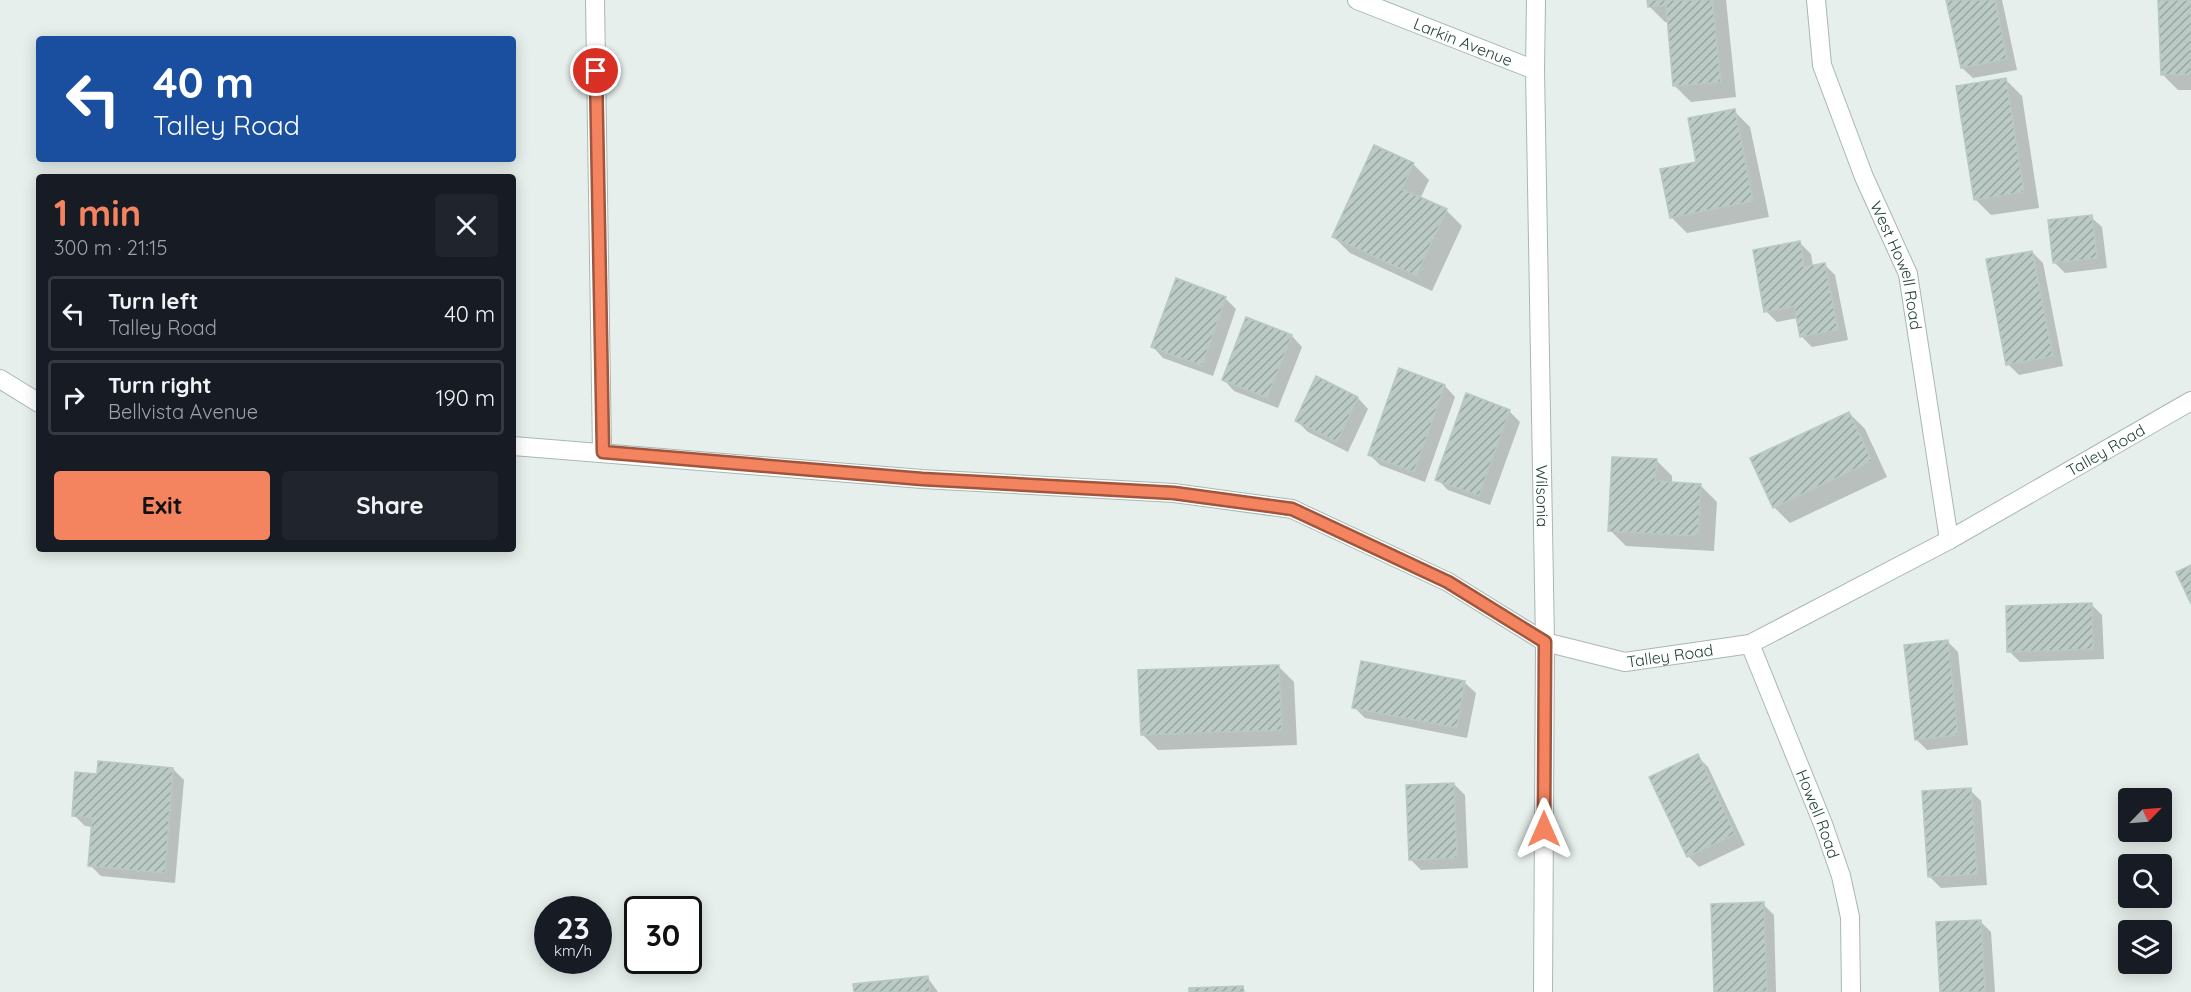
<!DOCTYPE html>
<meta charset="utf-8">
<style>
body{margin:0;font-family:Quicksand,sans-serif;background:#20242c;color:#f1f3f6;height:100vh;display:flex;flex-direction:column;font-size:22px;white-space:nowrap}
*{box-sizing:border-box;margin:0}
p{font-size:20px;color:#9ea1a6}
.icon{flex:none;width:33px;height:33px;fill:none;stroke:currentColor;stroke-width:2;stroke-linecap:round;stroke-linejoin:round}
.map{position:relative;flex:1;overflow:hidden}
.details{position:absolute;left:36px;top:174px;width:480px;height:378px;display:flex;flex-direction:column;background:#171b24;border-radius:6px;box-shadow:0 3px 15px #0003}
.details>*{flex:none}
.hud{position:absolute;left:36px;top:36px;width:480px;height:126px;border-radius:6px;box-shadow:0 3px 15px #0003;background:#1a4fa0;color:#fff;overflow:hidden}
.needle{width:39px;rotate:65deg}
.tools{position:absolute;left:2118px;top:788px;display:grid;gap:12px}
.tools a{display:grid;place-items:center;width:54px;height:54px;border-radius:6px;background:#171b24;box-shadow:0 3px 15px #0003;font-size:30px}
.speed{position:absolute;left:534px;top:896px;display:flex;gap:12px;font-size:30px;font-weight:700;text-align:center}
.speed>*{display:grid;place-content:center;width:78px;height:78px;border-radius:50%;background:#171b24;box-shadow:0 3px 15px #0003;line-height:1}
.speed small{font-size:15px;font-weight:400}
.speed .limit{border:3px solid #111;border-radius:9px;background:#fff;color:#111}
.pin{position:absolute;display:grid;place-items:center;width:51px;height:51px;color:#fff;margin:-26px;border:3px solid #fff;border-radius:50%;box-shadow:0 2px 6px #0007}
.me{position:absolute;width:66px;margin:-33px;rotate:0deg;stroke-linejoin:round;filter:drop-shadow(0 0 4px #0008)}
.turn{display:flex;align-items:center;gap:21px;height:126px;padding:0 18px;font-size:27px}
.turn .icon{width:78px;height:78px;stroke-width:2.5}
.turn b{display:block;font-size:42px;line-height:51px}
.round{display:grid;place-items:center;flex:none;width:63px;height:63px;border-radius:6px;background:#20242c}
.head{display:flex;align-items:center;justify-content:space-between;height:102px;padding:0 18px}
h1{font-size:36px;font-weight:800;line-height:45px;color:#f4845f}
.cta{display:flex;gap:12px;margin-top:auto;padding:12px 18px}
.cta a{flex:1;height:69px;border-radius:6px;background:#f4845f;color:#111;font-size:24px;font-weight:800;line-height:69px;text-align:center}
.cta a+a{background:#20242c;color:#f1f3f6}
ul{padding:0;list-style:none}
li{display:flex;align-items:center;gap:18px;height:75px;margin:0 12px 9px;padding:0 6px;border:3px solid #363941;border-radius:6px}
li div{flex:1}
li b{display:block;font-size:22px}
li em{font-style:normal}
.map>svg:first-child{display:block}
.shadow{fill:#0003}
.building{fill:url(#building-hatch);stroke:#b8c9c2;stroke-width:1.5}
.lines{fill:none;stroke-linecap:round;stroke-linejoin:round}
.street-casing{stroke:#a8b8b2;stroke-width:20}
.street{stroke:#fff;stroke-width:18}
.route-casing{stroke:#9f563e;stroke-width:15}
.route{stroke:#f4845f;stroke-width:10}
.labels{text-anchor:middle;stroke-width:4.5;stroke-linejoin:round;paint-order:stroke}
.street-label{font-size:16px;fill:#24423a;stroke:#f7fbf9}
</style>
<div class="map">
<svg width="2191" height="992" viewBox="0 0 2191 992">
<defs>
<pattern id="building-hatch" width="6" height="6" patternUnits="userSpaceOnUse" patternTransform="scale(1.5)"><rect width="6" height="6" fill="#bbcac4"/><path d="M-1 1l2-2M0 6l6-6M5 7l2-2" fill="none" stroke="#98a6a0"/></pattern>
</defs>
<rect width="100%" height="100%" fill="#e6efeb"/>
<path class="shadow" d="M1649,0h77l10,97 -45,5 -16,-16 -6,-64h-4l-16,-16z
M1948,0h54l15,70 -44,8 -11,-10z
M2160,0h31v90h-13l-16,-16z
M2006,80l16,16 17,112 -48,7 -16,-16z
M1734,111l16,16 19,90 -82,16 -16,-16 27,-54z
M1413,164l16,16 -9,19 26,11 16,16 -30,65 -82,-38 -16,-16z
M2091,217l11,10 5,41 -42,5 -11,-11z
M1800,243l11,11 2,13 12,-2 10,10 13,65 -36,7 -11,-11 -3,-18 -21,4 -11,-11z
M2032,252l11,11 20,103 -44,9 -11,-11z
M1225,298l11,11 -23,67 -50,-18 -10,-11z
M1292,336l10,11 -24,61 -44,-17 -10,-11z
M1400,370l45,16 10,11 -30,85 -45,-17 -11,-11z
M1358,398l10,11 -20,43 -40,-20 -11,-11z
M1509,411l11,11 -30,83 -42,-15 -11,-11z
M1849,413l16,16 22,48 -97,46 -16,-16z
M1656,460l16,16v8l29,2 16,16 -3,49 -88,-5 -16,-16z
M2091,604l11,11 2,44 -84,3 -11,-11z
M1947,641l11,11 10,93 -41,5 -11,-11z
M1278,666l16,16 3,63 -139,5 -16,-16z
M1465,683l11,10 -9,45 -102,-20 -11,-11z
M1697,756l11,11 37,78 -46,22 -11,-11z
M173,769l11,11 -9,103 -74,-7 -11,-11 3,-38 -8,-1 -11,-11 24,-40z
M1454,784l11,11 3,73 -47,2 -11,-11z
M1970,790l11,11 6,84 -46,3 -11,-11z
M1763,904l11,11 2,77h-60z
M1980,921l11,11 4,60h-53z
M927,977l11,15h-83z"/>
<path class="building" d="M1647,0h65l9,82 -48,4 -7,-81 -18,2z
M1946,0h49l12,59 -46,9z
M2158,0h33v74l-30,1z
M2006,78l18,114 -50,8 -18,-114z
M1735,109l18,92 -83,17 -10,-49 36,-7 -8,-44z
M1374,145l40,18 -12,26 45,20 -31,67 -84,-39z
M2092,215l5,43 -44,5 -5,-43z
M1800,241l4,26 21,-4 13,67 -38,7 -6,-31 -30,6 -11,-62z
M2032,251l21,105 -47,9 -20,-106z
M1176,278l50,19 -24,69 -51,-19z
M1246,317l46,18 -25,63 -45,-18z
M1399,368l46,17 -31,87 -46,-17z
M1316,376l42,21 -21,45 -42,-21z
M1466,393l44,17 -31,86 -44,-16z
M1849,412l23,49 -99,47 -23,-50z
M1612,457l45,2 -2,22 46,3 -3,52 -90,-5z
M2191,565v39l-15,-32z
M2092,603l1,46 -86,3 -1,-46z
M1948,640l10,95 -43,5 -11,-95z
M1361,661l104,20 -8,47 -105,-20z
M1279,665l3,65 -141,5 -3,-65z
M1698,754l37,80 -48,23 -38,-80z
M98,761l75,7 -8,105 -77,-7 4,-48 -20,-2 3,-44 22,2z
M1454,783l3,75 -48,2 -3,-75z
M1971,788l6,86 -49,3 -6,-86z
M1764,902l3,90h-53l-3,-88z
M1981,920l4,72h-45l-4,-70z
M928,976l2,16h-76l-1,-8z
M1243,986l1,6h-55v-4z"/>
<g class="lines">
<defs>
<g id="street">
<path d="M595,0l7,452"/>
<path id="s1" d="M1357,0l178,70"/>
<path id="s2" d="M1536,0l-1,70 10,572 -2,350"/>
<path id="s3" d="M1816,0l6,65 42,112 44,97 41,266"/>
<path d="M0,379l39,24"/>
<path id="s4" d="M513,446l409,33 252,14 118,16 156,73 97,60 80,20 125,-18 199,-104 242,-139"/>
<path id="s5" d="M1750,644l73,180 18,52 9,41 1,75"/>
</g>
</defs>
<use href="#street" class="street-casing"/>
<use href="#street" class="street"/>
</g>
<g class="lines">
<defs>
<path id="route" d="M596,71l7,381 319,27 252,14 118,16 156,73 97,60 -1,187"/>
</defs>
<use href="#route" class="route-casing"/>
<use href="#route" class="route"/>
</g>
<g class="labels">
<g class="street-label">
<text dy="6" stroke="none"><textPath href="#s1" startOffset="114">Larkin Avenue</textPath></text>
<text dy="6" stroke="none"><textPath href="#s3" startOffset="280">West Howell Road</textPath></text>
<text dy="6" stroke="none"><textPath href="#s4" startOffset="1682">Talley Road</textPath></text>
<text dy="6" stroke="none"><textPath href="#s2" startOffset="496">Wilsonia</textPath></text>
<text dy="6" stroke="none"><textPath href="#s4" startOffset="1196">Talley Road</textPath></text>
<text dy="6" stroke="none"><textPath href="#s5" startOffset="183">Howell Road</textPath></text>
</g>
</g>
</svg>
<div class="tools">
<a><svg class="needle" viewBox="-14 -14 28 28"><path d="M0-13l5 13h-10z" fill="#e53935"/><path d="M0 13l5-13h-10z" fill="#9ea1a6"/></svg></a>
<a><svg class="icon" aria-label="search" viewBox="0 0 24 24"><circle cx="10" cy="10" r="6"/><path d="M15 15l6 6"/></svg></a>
<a><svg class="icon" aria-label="layers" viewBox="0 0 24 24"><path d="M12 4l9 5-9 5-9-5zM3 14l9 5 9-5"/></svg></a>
</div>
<div class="speed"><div>23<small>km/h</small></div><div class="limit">30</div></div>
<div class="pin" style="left:596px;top:71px;background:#d93025"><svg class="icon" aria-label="arrive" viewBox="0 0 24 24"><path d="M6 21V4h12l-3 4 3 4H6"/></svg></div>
<svg class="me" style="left:1544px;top:829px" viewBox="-20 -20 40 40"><path d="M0-17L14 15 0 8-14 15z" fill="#f4845f" stroke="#fff" stroke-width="4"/></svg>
<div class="hud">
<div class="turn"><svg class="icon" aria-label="left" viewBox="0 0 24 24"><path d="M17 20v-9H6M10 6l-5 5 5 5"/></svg><div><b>40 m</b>Talley Road</div></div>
</div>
<section class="details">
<div class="head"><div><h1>1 min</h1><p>300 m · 21:15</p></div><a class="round"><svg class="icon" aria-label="close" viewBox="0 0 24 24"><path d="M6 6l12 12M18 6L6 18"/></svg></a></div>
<ul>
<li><svg class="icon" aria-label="left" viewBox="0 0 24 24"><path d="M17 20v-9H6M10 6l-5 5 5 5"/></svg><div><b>Turn left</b><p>Talley Road</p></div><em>40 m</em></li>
<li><svg class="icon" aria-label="right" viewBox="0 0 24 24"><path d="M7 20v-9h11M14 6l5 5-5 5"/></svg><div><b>Turn right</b><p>Bellvista Avenue</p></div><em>190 m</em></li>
</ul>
<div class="cta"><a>Exit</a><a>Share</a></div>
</section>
</div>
